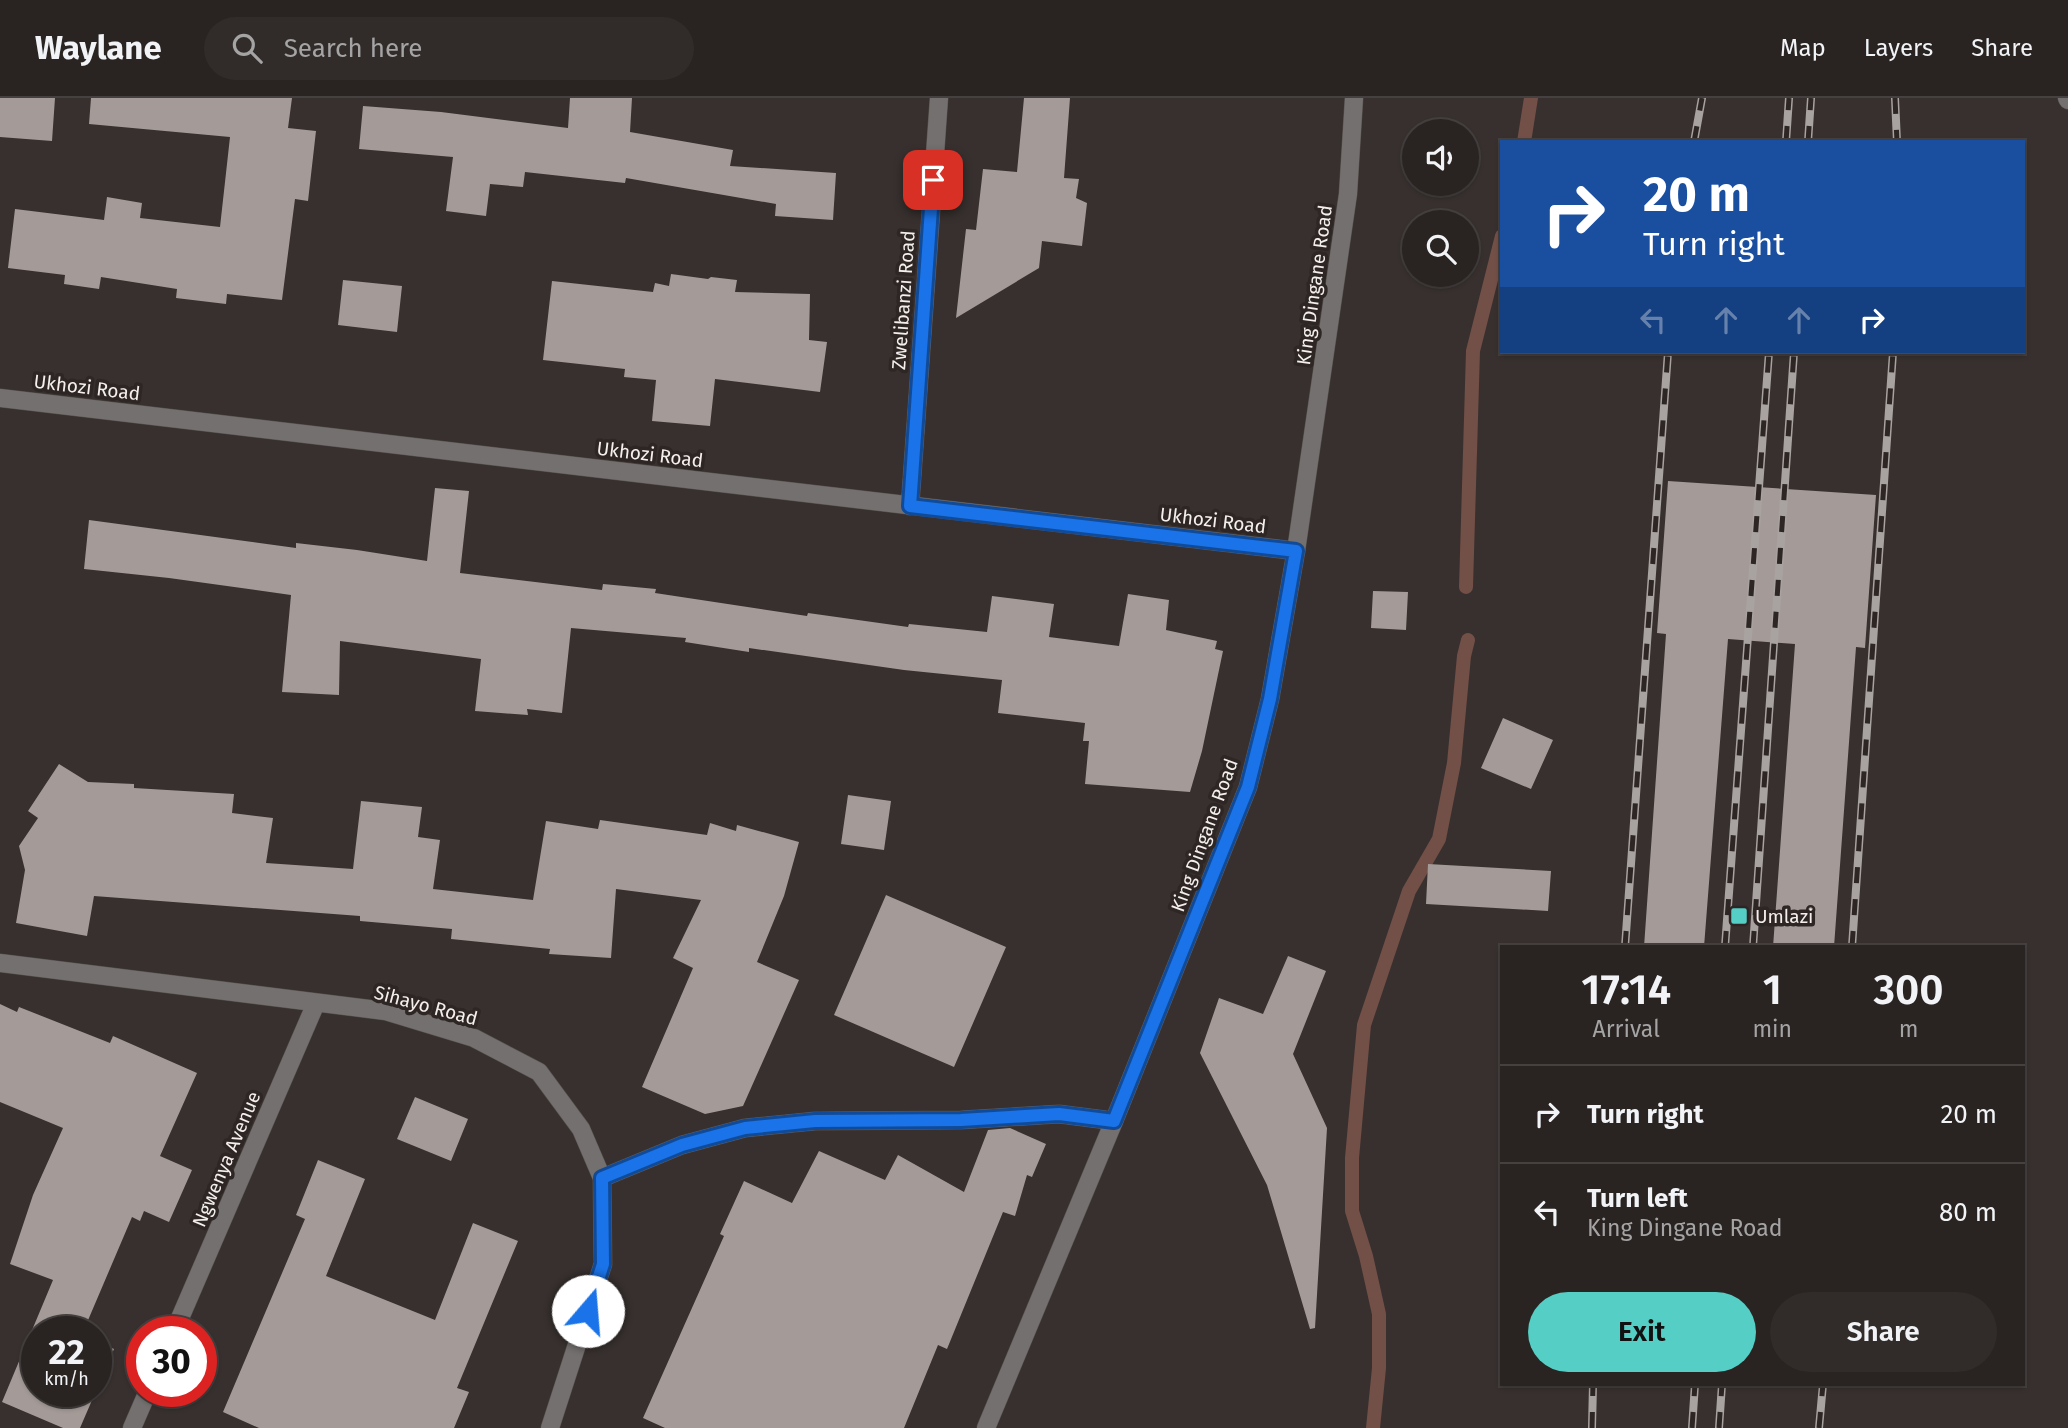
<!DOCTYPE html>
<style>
body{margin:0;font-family:"Fira Sans",sans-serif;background:#312c2a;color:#f1f3f6;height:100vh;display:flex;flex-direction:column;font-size:26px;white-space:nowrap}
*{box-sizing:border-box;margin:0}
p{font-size:23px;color:#a5a4a5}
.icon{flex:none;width:38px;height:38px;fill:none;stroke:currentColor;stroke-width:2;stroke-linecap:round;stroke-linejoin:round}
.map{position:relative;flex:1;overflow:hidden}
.details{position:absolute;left:1500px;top:847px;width:525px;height:441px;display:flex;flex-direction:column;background:#292422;border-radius:0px;box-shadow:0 2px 5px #0004,0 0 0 2px #454140}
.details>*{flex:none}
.guide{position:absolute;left:1500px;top:42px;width:525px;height:214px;border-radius:0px;box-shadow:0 2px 5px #0004,0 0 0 2px #454140;background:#1a4fa0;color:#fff;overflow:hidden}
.tools{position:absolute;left:1402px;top:21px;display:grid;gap:14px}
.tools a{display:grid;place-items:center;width:77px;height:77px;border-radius:50%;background:#292422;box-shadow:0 2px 5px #0004,0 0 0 2px #454140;font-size:35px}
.speed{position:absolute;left:21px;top:1218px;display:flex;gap:14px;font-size:35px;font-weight:700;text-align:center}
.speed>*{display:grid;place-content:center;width:91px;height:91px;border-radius:50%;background:#292422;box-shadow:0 2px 5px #0004,0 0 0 2px #454140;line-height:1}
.speed small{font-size:18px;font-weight:400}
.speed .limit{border:10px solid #d22;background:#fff;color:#111}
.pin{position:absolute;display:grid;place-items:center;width:60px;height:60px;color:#fff;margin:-30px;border-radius:14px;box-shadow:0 4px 10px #0006}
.me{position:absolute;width:77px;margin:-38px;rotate:18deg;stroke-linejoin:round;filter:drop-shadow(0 0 5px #0008)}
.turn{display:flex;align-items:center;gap:24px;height:147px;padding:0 28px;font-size:32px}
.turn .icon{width:91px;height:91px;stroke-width:2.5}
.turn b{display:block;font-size:49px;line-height:60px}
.lanes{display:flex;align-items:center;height:66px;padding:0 28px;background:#0003;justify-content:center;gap:35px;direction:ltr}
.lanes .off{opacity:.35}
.eta{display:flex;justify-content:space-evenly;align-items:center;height:119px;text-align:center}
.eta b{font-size:42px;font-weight:600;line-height:49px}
.primary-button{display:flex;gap:14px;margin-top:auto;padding:14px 28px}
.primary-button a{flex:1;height:80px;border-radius:42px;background:#55cec5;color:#111;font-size:28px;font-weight:600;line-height:80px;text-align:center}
.primary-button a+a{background:#312c2a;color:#f1f3f6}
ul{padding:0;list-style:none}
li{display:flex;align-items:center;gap:21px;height:98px;padding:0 28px;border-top:2px solid #454140}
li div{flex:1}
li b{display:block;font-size:26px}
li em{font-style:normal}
header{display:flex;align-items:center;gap:42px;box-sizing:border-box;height:98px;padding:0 35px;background:#292422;border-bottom:2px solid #454140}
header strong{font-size:33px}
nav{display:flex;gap:38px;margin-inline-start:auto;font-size:24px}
.search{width:490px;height:63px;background:#312c2a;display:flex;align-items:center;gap:18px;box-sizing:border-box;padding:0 24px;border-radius:38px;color:#a5a4a5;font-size:26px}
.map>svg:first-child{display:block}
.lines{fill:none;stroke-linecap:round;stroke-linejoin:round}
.stream{stroke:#724f47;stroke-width:14}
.building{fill:#a49b98}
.minor-casing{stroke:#554f4d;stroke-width:19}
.tertiary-casing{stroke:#554f4d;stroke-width:19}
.minor{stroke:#74706f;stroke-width:18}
.tertiary{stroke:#74706f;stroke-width:18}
.rail-casing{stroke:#a8a2a0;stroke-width:8}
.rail{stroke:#2d2624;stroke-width:5;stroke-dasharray:16;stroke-linecap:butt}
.route-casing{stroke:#114b97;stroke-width:18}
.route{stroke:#1a73e8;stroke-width:12}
.poi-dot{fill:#55cec5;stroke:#2d2624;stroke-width:2.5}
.labels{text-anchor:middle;stroke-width:7;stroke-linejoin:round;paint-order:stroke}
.street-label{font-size:19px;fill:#f4efed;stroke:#2d2624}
.poi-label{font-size:19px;fill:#f4efed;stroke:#2d2624;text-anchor:start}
</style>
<header>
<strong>Waylane</strong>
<div class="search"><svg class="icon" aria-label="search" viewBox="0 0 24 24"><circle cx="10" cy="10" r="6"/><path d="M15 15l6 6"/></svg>Search here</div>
<nav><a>Map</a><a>Layers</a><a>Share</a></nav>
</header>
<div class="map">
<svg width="2068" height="1330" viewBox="0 0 2068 1330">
<rect width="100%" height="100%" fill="#37302e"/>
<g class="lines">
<path class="stream" d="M1524,44l7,-44
M1466,489l7,-236 29,-115
M1373,1330l6,-60v-54l-13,-58 -14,-45v-53l12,-133 45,-134 30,-52 15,-76 10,-107 4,-16"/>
</g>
<path class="building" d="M0,0h55l-3,43 -52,-4z
M91,0h201l-4,30 28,3 -8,70 -13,-2 -13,101 -55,-6 -1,10 -50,-6 1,-9 -76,-12 -2,12 -35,-5 1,-9 -57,-7 7,-59 89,11 3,-23 35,6 -2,15 80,9 10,-90 -141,-13z
M570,0h62l-2,34 103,18 -3,16 106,7 -3,47 -58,-4 1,-12 -150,-26 -1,5 -100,-11 -2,15 -33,-3 -4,32 -40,-5 7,-54 -94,-8 4,-43 78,6 127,16z
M1024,0h46l-6,80 15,1 -3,19 11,5 -5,43 -40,-5 -3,27 -83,50 10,-89 10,1 7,-61 34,3z
M671,176l37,5 3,-2 26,3 -2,12 75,2 -1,46 18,2 -7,50 -105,-13 -5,47 -58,-5 4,-41 -32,-3 1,-8 -82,-9 9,-79 101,11 2,-9 14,3z
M343,182l59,6 -5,46 -59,-7z
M1668,383l208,14 -11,153 -9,-1 -22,300h-61l22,-303 -67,-5 -24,308h-60l22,-313 -9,-1z
M435,390l34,3 -9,82 142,17 1,-6 53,5 -1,4 152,23 1,-3 100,14 1,-3 78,8 5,-36 62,8 -5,33 70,9 9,-52 41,6 -3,30 51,11 -2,8 8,2 -21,100 -12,41 -105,-8 4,-43h-6l2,-18 -87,-10 4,-33 -98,-10 -155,-22v4l-64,-10 1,-4 -115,-10 -9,85 -35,-4 1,6 -53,-4 6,-52 -141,-18 -1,54 -57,-3 9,-97 -122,-17 -85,-9 5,-49 207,28v-5l61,7 70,11z
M1373,493l35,1 -2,38 -35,-2z
M1503,620l50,22 -22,49 -50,-21z
M59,666l29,18 46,2v4l100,6 -2,19 41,5 -7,45 87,6 8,-68 61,6 -4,30 22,3 -7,49 100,11 13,-79 52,8 2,-9 107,15 3,-12 26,8 1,-6 62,17 -15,54 -27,66 42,18 -56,126 -38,8 -63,-27 51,-119 -20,-10 28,-58 -85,-11 -5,69 -62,-4 1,-5 -99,-10 1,-10 -92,-8v-5l-266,-20 -7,40 -71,-13 9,-53 -6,-24 19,-28 -10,-7z
M848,697l43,6 -7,49 -43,-6z
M1428,766l123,7 -3,40 -122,-7z
M886,797l120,52 -52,120 -120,-52z
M1288,858l38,15 -33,83 34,74 -12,200 -5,1 -43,-144 -67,-132 19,-55 44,16z
M0,906l17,8 2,-5 91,36 3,-7 84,37 -37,83 32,14 -23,52 -25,-11 -4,10 -8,-4 -49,115h-46v59h59l-16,37h-17l-61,-26 51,-122 -43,-16 23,-69 30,-67 -63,-26z
M415,999l53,22 -17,42 -54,-22z
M1010,1030l36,16 -14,33 -5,-2 -12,41 -12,-4 -56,137 -9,-4 -34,83h-239l-22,-10 81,-182 -4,-2 24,-53 48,22 27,-52 66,29 13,-25 66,37 24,-62z
M318,1062l47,19 -39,97 109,44 38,-97 45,18 -61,147 12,4 -15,36h-195l-36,-16 82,-193 -9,-4z
M96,1243l18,8 -18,42z"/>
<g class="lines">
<defs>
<path id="minor" d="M2067,0l1,2
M0,300l1296,153
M910,408l29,-408
M0,865l385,48 89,27 65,34 42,57 21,49 1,86 -53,164
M602,1080l80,-33 63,-17 70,-7 146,-1 98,-6 55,7
M174,1234l142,-329
M132,1330l16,-37"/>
<path id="tertiary" d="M986,1330l128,-307 134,-334 22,-88 26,-148 52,-357 6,-96"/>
</defs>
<use href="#minor" class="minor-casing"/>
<use href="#tertiary" class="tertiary-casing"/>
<use href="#minor" class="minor"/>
<use href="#tertiary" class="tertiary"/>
<defs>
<path id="rail" d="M1895,0l2,44
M1694,44l8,-44
M1786,44l3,-44
M1808,44l3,-44
M1625,849l43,-595
M1725,849l44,-595
M1753,849l41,-595
M1852,849l41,-595
M1592,1330l1,-44
M1692,1330l3,-44
M1719,1330l3,-44
M1819,1330l4,-44"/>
</defs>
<use href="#rail" class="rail-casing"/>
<use href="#rail" class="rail"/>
</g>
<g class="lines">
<defs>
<path id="route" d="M588,1213l15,-47 -1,-86 80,-33 63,-17 70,-7 146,-1 98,-6 55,7 134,-334 22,-88 26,-148 -386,-45 23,-326"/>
</defs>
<use href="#route" class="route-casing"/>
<use href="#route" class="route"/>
</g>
<rect class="poi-dot" x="1730" y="809" width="18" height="18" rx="3.5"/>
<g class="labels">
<g class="street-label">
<text transform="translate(1314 187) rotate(-82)" y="7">King Dingane Road</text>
<text transform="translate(903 202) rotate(-86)" y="7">Zwelibanzi Road</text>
<text transform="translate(87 289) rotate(7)" y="7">Ukhozi Road</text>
<text transform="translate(650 356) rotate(7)" y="7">Ukhozi Road</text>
<text transform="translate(1213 422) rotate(7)" y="7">Ukhozi Road</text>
<text transform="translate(1204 737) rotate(-70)" y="7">King Dingane Road</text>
<text transform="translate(426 907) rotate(15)" y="7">Sihayo Road</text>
<text transform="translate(226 1061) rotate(-67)" y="7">Ngwenya Avenue</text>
</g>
<g class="poi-label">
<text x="1755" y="825">Umlazi</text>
</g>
</g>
</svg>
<div class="tools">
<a><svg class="icon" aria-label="sound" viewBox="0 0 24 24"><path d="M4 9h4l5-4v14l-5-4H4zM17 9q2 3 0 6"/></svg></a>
<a><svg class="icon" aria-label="search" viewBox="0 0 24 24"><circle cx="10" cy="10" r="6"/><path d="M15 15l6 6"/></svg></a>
</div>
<div class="speed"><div>22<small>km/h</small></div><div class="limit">30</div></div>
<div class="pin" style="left:933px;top:82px;background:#d93025"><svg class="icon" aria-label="arrive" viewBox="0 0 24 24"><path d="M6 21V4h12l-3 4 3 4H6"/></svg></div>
<svg class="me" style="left:588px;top:1213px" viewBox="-20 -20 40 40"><circle r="19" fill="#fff"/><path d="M0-13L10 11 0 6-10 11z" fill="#1a73e8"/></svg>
<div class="guide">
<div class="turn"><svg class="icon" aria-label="right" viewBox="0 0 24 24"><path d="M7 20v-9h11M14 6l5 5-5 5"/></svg><div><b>20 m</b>Turn right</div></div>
<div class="lanes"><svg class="icon off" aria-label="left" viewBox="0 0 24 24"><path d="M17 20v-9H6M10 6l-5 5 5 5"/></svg><svg class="icon off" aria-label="ahead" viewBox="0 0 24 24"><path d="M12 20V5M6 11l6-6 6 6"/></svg><svg class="icon off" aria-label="ahead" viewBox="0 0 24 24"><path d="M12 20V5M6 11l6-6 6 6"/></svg><svg class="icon" aria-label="right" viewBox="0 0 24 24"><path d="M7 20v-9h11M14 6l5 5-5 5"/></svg></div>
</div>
<section class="details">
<div class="eta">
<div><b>17:14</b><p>Arrival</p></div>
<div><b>1</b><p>min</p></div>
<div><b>300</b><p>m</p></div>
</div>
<ul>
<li><svg class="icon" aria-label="right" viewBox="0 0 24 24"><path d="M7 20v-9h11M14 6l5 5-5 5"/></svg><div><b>Turn right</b></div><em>20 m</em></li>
<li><svg class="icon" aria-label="left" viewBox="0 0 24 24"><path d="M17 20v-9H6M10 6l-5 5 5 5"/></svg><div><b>Turn left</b><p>King Dingane Road</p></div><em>80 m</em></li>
</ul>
<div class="primary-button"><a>Exit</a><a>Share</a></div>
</section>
</div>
